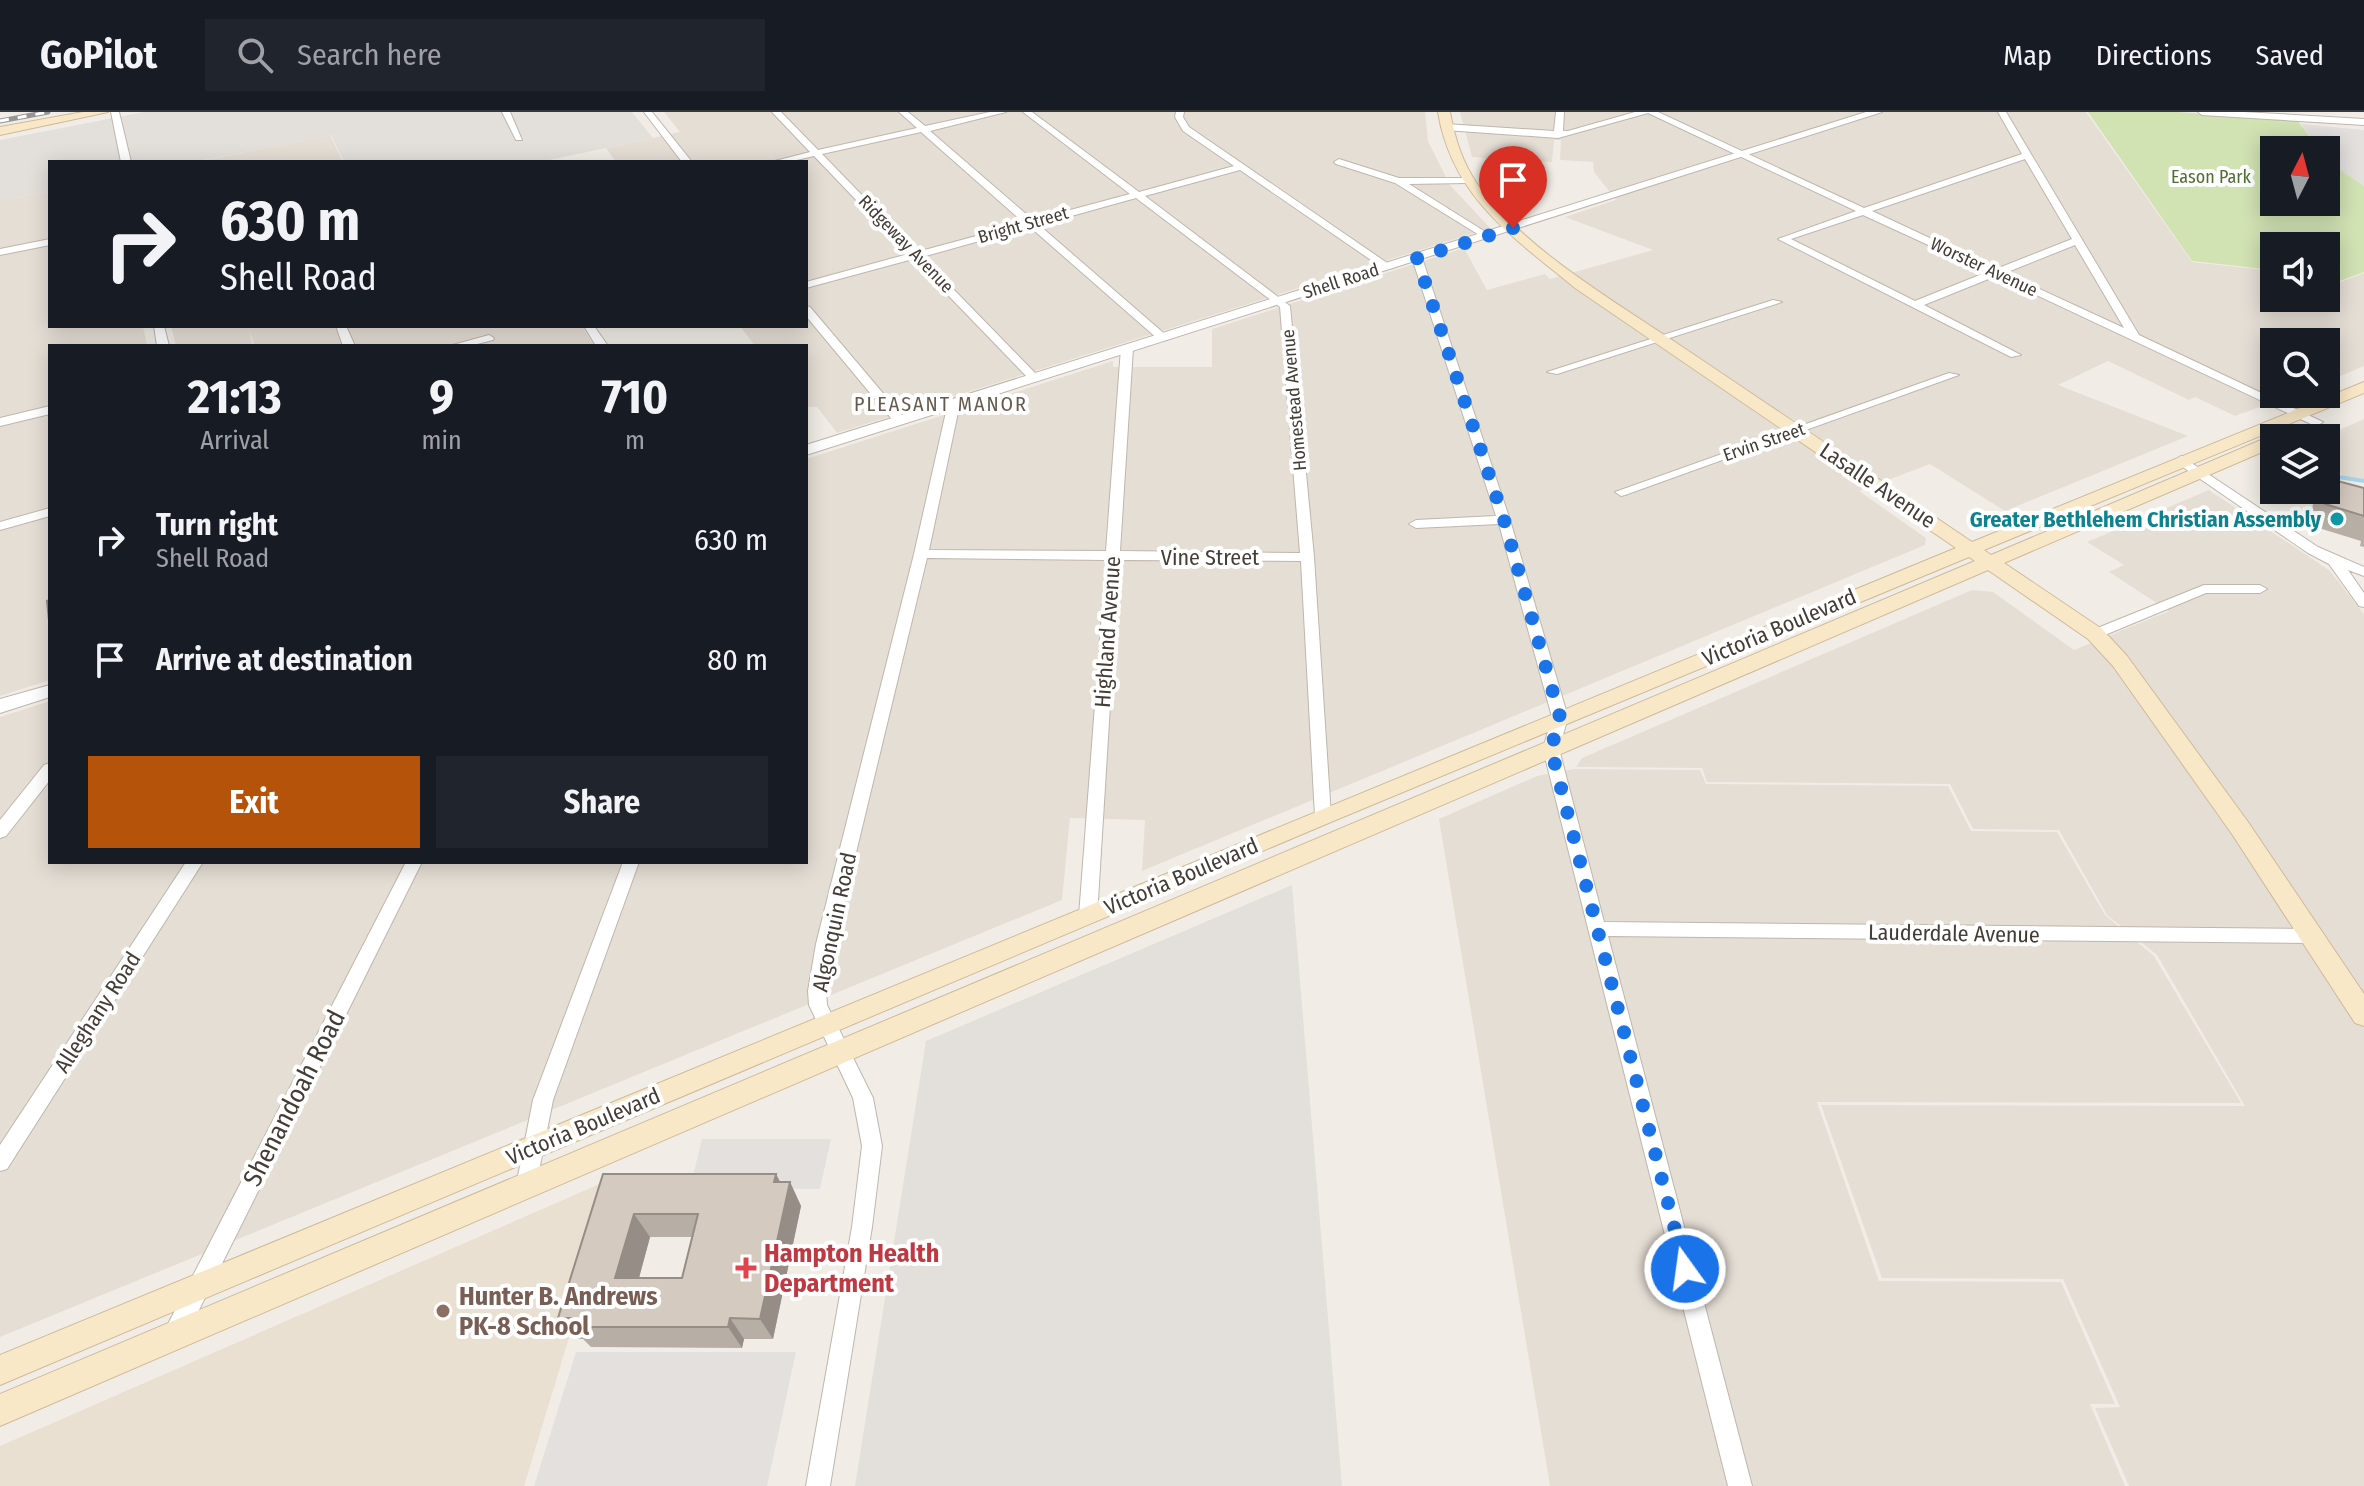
<!DOCTYPE html>
<style>
body{margin:0;font-family:"Fira Sans Condensed",sans-serif;background:#20242c;color:#f1f3f6;height:100vh;display:flex;flex-direction:column;font-size:30px;white-space:nowrap}
*{box-sizing:border-box;margin:0}
p{font-size:26px;color:#9ea1a6}
.icon{flex:none;width:44px;height:44px;fill:none;stroke:currentColor;stroke-width:2;stroke-linecap:round;stroke-linejoin:round}
.map{position:relative;flex:1;overflow:hidden}
.drawer{position:absolute;left:48px;top:232px;width:760px;height:520px;display:flex;flex-direction:column;background:#171b24;border-radius:0px;box-shadow:0 4px 20px #0003}
.drawer>*{flex:none}
.banner{position:absolute;left:48px;top:48px;width:760px;height:168px;border-radius:0px;box-shadow:0 4px 20px #0003;background:#171b24;color:#f1f3f6;overflow:hidden}
.needle{width:52px;rotate:6deg}
.buttons{position:absolute;left:2260px;top:24px;display:grid;gap:16px}
.buttons a{display:grid;place-items:center;width:80px;height:80px;border-radius:0px;background:#171b24;box-shadow:0 4px 20px #0003;font-size:40px}
.pin{position:absolute;display:grid;place-items:center;width:68px;height:68px;color:#fff;margin:-82px -34px;border-radius:50% 50% 50% 0;rotate:-45deg;box-shadow:0 0 8px #0007}
.pin .icon{rotate:45deg}
.me{position:absolute;width:88px;margin:-44px;rotate:346deg;stroke-linejoin:round;filter:drop-shadow(0 0 6px #0008)}
.turn{display:flex;align-items:center;gap:28px;height:168px;padding:0 40px;font-size:36px}
.turn .icon{width:104px;height:104px;stroke-width:2.5}
.turn b{display:block;font-size:56px;line-height:68px}
.eta{display:flex;justify-content:space-evenly;align-items:center;height:136px;text-align:center}
.eta b{font-size:48px;font-weight:700;line-height:56px}
.action{display:flex;gap:16px;margin-top:auto;padding:16px 40px}
.action a{flex:1;height:92px;border-radius:0px;background:#b45309;color:#fff;font-size:32px;font-weight:700;line-height:92px;text-align:center}
.action a+a{background:#20242c;color:#f1f3f6}
ul{padding:0;list-style:none}
li{display:flex;align-items:center;gap:24px;height:120px;padding:0 40px}
li div{flex:1}
li b{display:block;font-size:30px}
li em{font-style:normal}
header{display:flex;align-items:center;gap:48px;box-sizing:border-box;height:112px;padding:0 40px;background:#171b24;border-bottom:2px solid #363941}
header strong{font-size:38px}
nav{display:flex;gap:44px;margin-inline-start:auto;font-size:28px}
.search{width:560px;height:72px;background:#20242c;display:flex;align-items:center;gap:20px;box-sizing:border-box;padding:0 28px;border-radius:0px;color:#9ea1a6;font-size:30px}
.map>svg:first-child{display:block}
.residential{fill:#e5ded5}
.industrial{fill:#e3dfdb}
.education{fill:#e9e0d1}
.green{fill:#d1e2b3}
.parking{fill:#e3e0de}
.lines{fill:none;stroke-linecap:round;stroke-linejoin:round}
.stream{stroke:#a8d4e9;stroke-width:4}
.minor-casing{stroke:#bfb6ad;stroke-width:2}
.tertiary-casing{stroke:#bfb6ad;stroke-width:2}
.secondary-casing{stroke:#cdba9a;stroke-width:2}
.minor{fill:#fff;fill-rule:evenodd}
.tertiary{fill:#fff;fill-rule:evenodd}
.secondary{fill:#f9e8c8;fill-rule:evenodd}
.rail-casing{stroke:#959595;stroke-width:5}
.rail{stroke:#fff;stroke-width:3;stroke-dasharray:9;stroke-linecap:butt}
.wall{fill:#b7aea5;fill-rule:evenodd}
.shaded-wall{fill:#958d86}
.building{fill:#d5cac0;stroke:#958d86;stroke-width:2;fill-rule:evenodd}
.route{stroke:#1a73e8;stroke-width:14;stroke-dasharray:0 25.2}
.culture-dot{fill:#0f9aa8;stroke:#fff;stroke-width:3}
.health-dot{fill:#e0444e;stroke:#fff;stroke-width:3}
.education-dot{fill:#8d6e63;stroke:#fff;stroke-width:3}
.labels{text-anchor:middle;stroke-width:8;stroke-linejoin:round;paint-order:stroke}
.far-park-label{font-size:18px;fill:#4e6f2f;stroke:#fff}
.far-street-label{font-size:18px;fill:#433d36;stroke:#fff}
.far-neighbourhood-label{font-size:20px;letter-spacing:2px;fill:#655a4e;stroke:#fff}
.street-label{font-size:22px;fill:#433d36;stroke:#fff}
.culture-label{font-size:22px;font-weight:bold;fill:#0d838f;stroke:#fff;text-anchor:end}
.near-street-label{font-size:26px;fill:#433d36;stroke:#fff}
.near-health-label{font-size:26px;font-weight:bold;fill:#be3a42;stroke:#fff;text-anchor:start}
.near-education-label{font-size:26px;font-weight:bold;fill:#785e54;stroke:#fff;text-anchor:start}
</style>
<header>
<strong>GoPilot</strong>
<div class="search"><svg class="icon" aria-label="search" viewBox="0 0 24 24"><circle cx="10" cy="10" r="6"/><path d="M15 15l6 6"/></svg>Search here</div>
<nav><a>Map</a><a>Directions</a><a>Saved</a></nav>
</header>
<div class="map">
<svg width="2364" height="1374" viewBox="0 0 2364 1374">
<rect width="100%" height="100%" fill="#f1ede6"/>
<path class="residential" d="M664,0h761l3,29 22,44 40,43 -653,205 -20,-26h-11v-61h-51l-15,-20h66v-164h-190l-10,-14 74,-16z
M1460,0h626l106,150 82,9v27h52v-19l12,4 26,-10v93l-38,16v-40h-52v52h22l-61,22 -40,-19 -6,3 -81,-39 -50,24 130,51 -183,75 -75,-47 -71,27 67,47 -1,7 -783,326 3,-51 -75,-2 -8,82 -1062,437v-620l50,-16v161h756v-403l307,-98v6h99v-38l252,-81 23,42 58,-16 5,5 103,-29 -88,-33 51,-17 -22,-28 -1,-10 -33,-2 1,-20h-7l-2,22 -80,-5z
M330,23l13,27h-147z
M50,79v135h93l4,20h-97v334l-50,16v-495z
M171,214h411l12,20h-339l-5,-14 2,14h-76z
M2364,307v61l-22,-4 -16,-26v-12h-5z
M2209,378l120,80 35,44v872h-235l-34,-78 25,-1 -57,-128 -181,-1 -61,-173 424,1 -88,-151 -50,-40 -48,-85 -86,-1 -23,-45 -243,-2 -5,-14 -126,-1 6,-9 390,-168 21,2 81,58 95,-39 -60,-39 15,-7 -37,-23z
M1574,657l126,1 6,14 242,2 23,45 86,1 48,83 49,41 87,147 -424,-1 62,179 182,1 54,122h-25l35,82h-575l-111,-667 98,-43z"/>
<path class="industrial" d="M144,0h488l21,26 -113,24h-196l-13,-27 -137,27h-144v29l-50,10v-61z
M1292,773l50,601h-487l71,-445z"/>
<path class="education" d="M618,1064l-94,310h-524v-40z"/>
<path class="green" d="M2088,0h89l120,8 23,30h-46v52h52v-45l9,1 6,7 -8,-1 31,22v86l-27,10 -11,-3v-33h-52v24l-82,-9z"/>
<path class="parking" d="M2301,12l63,6v56l-33,-22h9l-5,-6 -9,-1v-7h-6z
M702,1027h129l-11,50 -130,-1z
M576,1240h220l-29,134h-233z"/>
<g class="lines">
<path class="stream" d="M2326,363l38,6"/>
<defs>
<path id="minor" d="M111,0h8l12,50h-10z
M502,0h8l12,28h-6z
M644,0h8l40,50h-10z
M772,0h9l37,38 99,-22 -18,-16h9l17,14 65,-14h16l-76,19 103,89 97,-26 -107,-82h9l107,80 95,-26 -51,-35 -8,-14 1,-5h8l-1,5 6,10 204,140 -9,2 -144,-99 -95,26 145,110 24,251 17,259 -2,4h-12l-2,-4 -14,-255 -182,-1 -22,356 -3,5 -6,2 -6,-2 -3,-5 27,-356 -179,-2 -93,386 -8,47 1,14 46,93 9,48 -10,81 -42,259h-24l46,-259 10,-81 -9,-48 -44,-93 -1,-14 8,-47 98,-390 34,-151 6,-4 6,4 -31,147 177,1 15,-203 6,-3 6,3 -13,203 180,2 -20,-246 -144,-109 -97,27 128,111v4h-8l-129,-113 -108,30 118,121 -10,2 -117,-121 -107,29v-6l102,-28 -94,-98 -26,6h-17l39,-10zM921,20l103,91 -107,29 -95,-98z
M1556,0h8l-1,19h5l67,-19h23l206,96 158,-54 -24,-42h8l133,223 184,87 -6,4 -4,-1 -317,-149 -72,29 97,50 -10,2 -233,-118 78,-28 -208,-98 -90,25 -113,-8 -4,-3 4,-3 109,7zM2025,47l47,80 -76,30 -124,-58zM1863,103l124,57 -72,29 -124,-62zM2075,133l49,83 -119,-55z
M2198,0h45l121,7v6l-162,-10z
M1339,47l60,19h71v4l-3,1 -58,1 83,52 -8,2 -89,-55 -59,-19 -2,-2z
M50,127v6l-50,10v-6z
M1417,143l5,3 88,262 58,197 -9,32 45,173 706,7 6,2 3,5 -3,5 -6,2 -702,-7 144,550h-24l-185,-737 9,-32 -53,-193 -83,4 -7,-4 7,-4 80,-4 -84,-258z
M1773,188l9,2 -225,72 -10,-2z
M806,194l4,1 93,110v6h-8l-89,-107z
M154,214h10l5,20h-12z
M336,214h10l9,20h-12z
M584,214h10l14,20h-12z
M489,223l5,3 -1,2 -24,6h-20z
M1949,261l10,2 -334,120 -4,1 -6,-4z
M50,294v8l-50,12v-8z
M2181,344l137,91 46,20v9l-16,-6 16,23v14l-5,-1 -30,-42 -21,-11 -131,-90 -2,-3z
M50,396v8l-50,14v-8z
M2204,473h56l7,4 -7,4h-54l-106,44h-10l-2,-3 2,-3z
M50,651v17l-44,56 -6,2v-18l44,-55z
M186,750h17l-196,307 -7,2v-26z
M406,750h16l-239,480 -8,3 -8,-3 -3,-8 3,-8z
M623,750h16l-86,238 -17,86 -3,7 -7,2 -7,-2 -3,-7 17,-86z"/>
<path id="tertiary" d="M1866,0h16l-1076,343v-10z
M50,573v12l-50,16v-14z"/>
<path id="secondary" d="M83,0h25l-108,23v-8z
M1438,0h12c5,27 12,50 28,73 46,63 135,116 200,159 98,66 196,132 294,198l392,-160v11l-380,157 7,5 277,-118h12l-6,1v9l-270,116 98,66 25,27 121,166 116,172v32l-9,-3 -123,-189 -119,-168 -25,-27 -100,-69 -1988,856v-32l1975,-833 -6,-4 -638,265 -1331,563v-30l1956,-807 -381,-260c-62,-51 -123,-91 -137,-176z"/>
</defs>
<use href="#minor" class="minor-casing"/>
<use href="#tertiary" class="tertiary-casing"/>
<use href="#secondary" class="secondary-casing"/>
<use href="#minor" class="minor"/>
<use href="#tertiary" class="tertiary"/>
<use href="#secondary" class="secondary"/>
<defs>
<path id="rail" d="M0,9l48,-9"/>
</defs>
<use href="#rail" class="rail-casing"/>
<use href="#rail" class="rail"/>
</g>
<path class="wall" d="M2330,367l34,9v59l-4,-1 1,-5 -52,-16 5,-26 7,-9h5v-6z
M603,1062h173l4,8h10l11,24 -28,133h-29l-2,9 -151,-1 -8,-8h-5l-20,-21zM650,1125h42l-10,41h-43z"/>
<path class="shaded-wall" d="M776,1062l11,22 3,-14 11,24 -28,133 -13,-20 14,-137z
M634,1102l16,23 -17,63 -18,-22z
M730,1206l14,21 -2,9 -14,-21z"/>
<path class="building" d="M2330,367l34,9v28l-39,-12z
M50,488v30l-3,-29z
M603,1062h173l-2,8h16l-30,137 -30,-1 -2,9h-156l3,-9h-17zM634,1102h64l-16,64h-67z"/>
<g class="lines">
<path class="route" d="M1513,116l-96,30 87,262 56,197 -9,32 134,520"/>
</g>
<circle class="culture-dot" cx="2337" cy="407" r="8"/>
<path class="health-dot" d="M742 1144h8v8h8v8h-8v8h-8v-8h-8v-8h8z"/>
<circle class="education-dot" cx="443" cy="1199" r="8"/>
<g class="labels">
<g class="far-park-label">
<text x="2211" y="71">Eason Park</text>
</g>
<g class="far-street-label">
<text transform="translate(1023 113) rotate(-16)" y="6">Bright Street</text>
<text transform="translate(906 132) rotate(46)" y="6">Ridgeway Avenue</text>
<text transform="translate(1984 155) rotate(25)" y="6">Worster Avenue</text>
<text transform="translate(1341 169) rotate(-18)" y="6">Shell Road</text>
<text transform="translate(1294 288) rotate(-95)" y="6">Homestead Avenue</text>
<text transform="translate(1764 330) rotate(-19)" y="6">Ervin Street</text>
</g>
<g class="far-neighbourhood-label">
<text x="941" y="299">PLEASANT MANOR</text>
</g>
<g class="street-label">
<text transform="translate(1878 373) rotate(34)" y="8">Lasalle Avenue</text>
<text x="1210" y="453">Vine Street</text>
<text transform="translate(1779 515) rotate(-23)" y="8">Victoria Boulevard</text>
<text transform="translate(1107 520) rotate(-86)" y="8">Highland Avenue</text>
<text transform="translate(1181 764) rotate(-23)" y="8">Victoria Boulevard</text>
<text transform="translate(834 810) rotate(-78)" y="8">Algonquin Road</text>
<text transform="translate(1954 821) rotate(1)" y="8">Lauderdale Avenue</text>
<text transform="translate(97 900) rotate(-57)" y="8">Alleghany Road</text>
<text transform="translate(583 1014) rotate(-23)" y="8">Victoria Boulevard</text>
</g>
<g class="culture-label">
<text x="2321" y="415">Greater Bethlehem Christian Assembly</text>
</g>
<g class="near-street-label">
<text transform="translate(294 986) rotate(-63)" y="9">Shenandoah Road</text>
</g>
<g class="near-health-label">
<text x="764" y="1150">Hampton Health<tspan x="764" dy="30">Department</tspan></text>
</g>
<g class="near-education-label">
<text x="459" y="1193">Hunter B. Andrews<tspan x="459" dy="30">PK-8 School</tspan></text>
</g>
</g>
</svg>
<div class="buttons">
<a><svg class="needle" viewBox="-14 -14 28 28"><path d="M0-13l5 13h-10z" fill="#e53935"/><path d="M0 13l5-13h-10z" fill="#9ea1a6"/></svg></a>
<a><svg class="icon" aria-label="sound" viewBox="0 0 24 24"><path d="M4 9h4l5-4v14l-5-4H4zM17 9q2 3 0 6"/></svg></a>
<a><svg class="icon" aria-label="search" viewBox="0 0 24 24"><circle cx="10" cy="10" r="6"/><path d="M15 15l6 6"/></svg></a>
<a><svg class="icon" aria-label="layers" viewBox="0 0 24 24"><path d="M12 4l9 5-9 5-9-5zM3 14l9 5 9-5"/></svg></a>
</div>
<div class="pin" style="left:1513px;top:116px;background:#d93025"><svg class="icon" aria-label="arrive" viewBox="0 0 24 24"><path d="M6 21V4h12l-3 4 3 4H6"/></svg></div>
<svg class="me" style="left:1685px;top:1157px" viewBox="-20 -20 40 40"><circle r="17" fill="#1a73e8" stroke="#fff" stroke-width="3"/><path d="M0-11L8 9 0 5-8 9z" fill="#fff"/></svg>
<div class="banner">
<div class="turn"><svg class="icon" aria-label="right" viewBox="0 0 24 24"><path d="M7 20v-9h11M14 6l5 5-5 5"/></svg><div><b>630 m</b>Shell Road</div></div>
</div>
<section class="drawer">
<div class="eta">
<div><b>21:13</b><p>Arrival</p></div>
<div><b>9</b><p>min</p></div>
<div><b>710</b><p>m</p></div>
</div>
<ul>
<li><svg class="icon" aria-label="right" viewBox="0 0 24 24"><path d="M7 20v-9h11M14 6l5 5-5 5"/></svg><div><b>Turn right</b><p>Shell Road</p></div><em>630 m</em></li>
<li><svg class="icon" aria-label="arrive" viewBox="0 0 24 24"><path d="M6 21V4h12l-3 4 3 4H6"/></svg><div><b>Arrive at destination</b></div><em>80 m</em></li>
</ul>
<div class="action"><a>Exit</a><a>Share</a></div>
</section>
</div>
